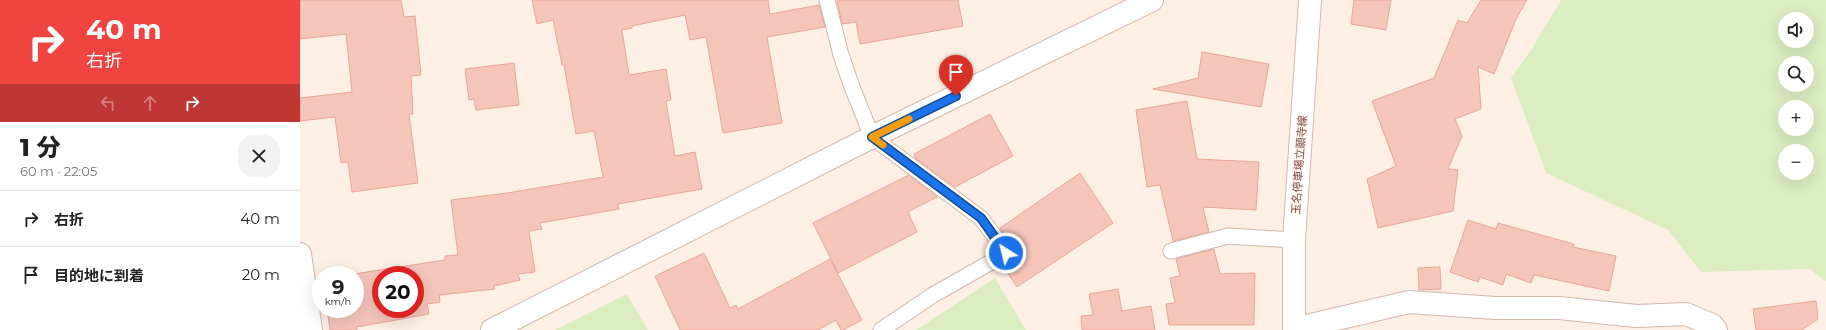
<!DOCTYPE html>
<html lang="ja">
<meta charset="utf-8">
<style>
body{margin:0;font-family:Montserrat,"Noto Sans JP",sans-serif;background:#f2f2f2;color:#222;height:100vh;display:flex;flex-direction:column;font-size:15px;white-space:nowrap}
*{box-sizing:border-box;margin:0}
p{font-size:13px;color:#767676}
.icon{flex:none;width:22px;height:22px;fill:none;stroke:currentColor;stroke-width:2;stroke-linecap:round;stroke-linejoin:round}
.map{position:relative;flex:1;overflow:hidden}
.details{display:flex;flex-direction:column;background:#fff;width:300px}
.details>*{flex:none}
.guide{background:#f04441;color:#fff;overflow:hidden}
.controls{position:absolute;left:1478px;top:12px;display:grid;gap:8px}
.controls a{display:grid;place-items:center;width:36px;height:36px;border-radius:50%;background:#fff;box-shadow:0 4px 16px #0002;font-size:20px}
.speed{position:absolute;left:12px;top:266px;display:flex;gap:8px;font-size:20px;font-weight:700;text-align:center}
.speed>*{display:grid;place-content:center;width:52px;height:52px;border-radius:50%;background:#fff;box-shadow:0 4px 16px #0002;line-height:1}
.speed small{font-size:10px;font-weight:400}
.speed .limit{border:6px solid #d22;background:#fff;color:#111}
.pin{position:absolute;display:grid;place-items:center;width:34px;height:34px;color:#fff;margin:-41px -17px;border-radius:50% 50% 50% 0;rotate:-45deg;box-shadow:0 0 4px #0007}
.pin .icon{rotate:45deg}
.me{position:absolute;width:44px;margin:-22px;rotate:324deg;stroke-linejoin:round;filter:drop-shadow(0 0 3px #0008)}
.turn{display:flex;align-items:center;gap:14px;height:84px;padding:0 20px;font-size:18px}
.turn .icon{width:52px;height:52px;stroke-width:2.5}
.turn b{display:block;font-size:28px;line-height:34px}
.lanes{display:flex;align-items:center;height:38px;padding:0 20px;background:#0003;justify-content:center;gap:20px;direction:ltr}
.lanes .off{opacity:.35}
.round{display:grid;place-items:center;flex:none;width:42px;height:42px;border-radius:16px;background:#f2f2f2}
.headline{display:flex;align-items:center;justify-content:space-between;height:68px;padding:0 20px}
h1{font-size:24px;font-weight:800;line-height:30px}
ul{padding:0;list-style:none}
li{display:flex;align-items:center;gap:12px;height:56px;padding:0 20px;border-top:1px solid #e0e0e0}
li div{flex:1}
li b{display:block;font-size:15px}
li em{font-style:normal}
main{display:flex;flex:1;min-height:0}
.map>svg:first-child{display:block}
.green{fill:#dcedc2;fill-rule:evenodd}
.building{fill:#f5c5ba;stroke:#e9a799;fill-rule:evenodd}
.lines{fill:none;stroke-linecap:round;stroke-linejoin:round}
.service-casing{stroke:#d3b6ac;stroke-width:17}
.minor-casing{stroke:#d3b6ac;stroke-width:24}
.tertiary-casing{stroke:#d3b6ac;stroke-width:24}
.secondary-casing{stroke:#d9b6ac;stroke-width:24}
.service{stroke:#fff;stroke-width:15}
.minor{stroke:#fff;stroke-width:22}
.tertiary{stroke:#fff;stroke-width:22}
.secondary{stroke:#fff;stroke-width:22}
.route-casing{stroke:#114b97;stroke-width:10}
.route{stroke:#1a73e8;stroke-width:7}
.slow{stroke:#f59e0b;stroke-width:7}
.labels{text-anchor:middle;stroke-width:3;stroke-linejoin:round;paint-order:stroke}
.street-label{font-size:11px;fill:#794f48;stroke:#fff4ed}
</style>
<main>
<section class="details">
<div class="guide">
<div class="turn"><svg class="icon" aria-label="right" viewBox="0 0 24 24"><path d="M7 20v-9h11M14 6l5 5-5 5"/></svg><div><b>40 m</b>右折</div></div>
<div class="lanes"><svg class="icon off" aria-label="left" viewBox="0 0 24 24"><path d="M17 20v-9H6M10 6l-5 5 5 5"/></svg><svg class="icon off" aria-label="ahead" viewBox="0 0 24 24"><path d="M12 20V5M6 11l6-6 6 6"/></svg><svg class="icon" aria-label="right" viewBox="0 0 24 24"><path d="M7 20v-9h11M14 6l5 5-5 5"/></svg></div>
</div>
<div class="headline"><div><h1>1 分</h1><p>60 m · 22:05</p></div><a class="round"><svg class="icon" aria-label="close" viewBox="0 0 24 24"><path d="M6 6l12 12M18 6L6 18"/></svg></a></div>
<ul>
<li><svg class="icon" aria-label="right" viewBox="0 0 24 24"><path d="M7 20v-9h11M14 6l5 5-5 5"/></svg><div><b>右折</b></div><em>40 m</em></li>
<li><svg class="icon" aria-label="arrive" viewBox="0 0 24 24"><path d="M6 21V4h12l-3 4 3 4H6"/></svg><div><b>目的地に到着</b></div><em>20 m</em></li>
</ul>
</section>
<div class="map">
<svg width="1526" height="330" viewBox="0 0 1526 330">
<rect width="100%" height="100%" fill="#feefe5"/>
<path class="green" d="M1261,0h265v281l-17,-12 -108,3 -33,-42 -122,-57 -35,-95 20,-28zM1485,19h22v22h-22zM1485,63h22v22h-22zM1485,107h22v22h-22zM1485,151h22v22h-22z
M695,278l31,52h-110z
M327,294l21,36h-93z"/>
<path class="building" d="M0,0h101l3,17 11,-1 6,59 -10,1 2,38h-4l9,69 -66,9 -4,-30 -7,1 -6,-46 -35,4v-23l52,-6 -6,-58 -46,5z
M232,0h236l2,14 49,-9 6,22 -58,10 15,86 -59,10 -17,-96 -16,3 -5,-25 -53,11v2l-10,2 7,45 37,-6 5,31 -5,1 9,55 20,-4 7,37 -84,15 1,5 -79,14 2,6 -13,2 6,41 -17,2 2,6 -26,6 1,3 -56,6 1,7 -13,2 2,10 -72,13v3h-27l-3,-21h28v-34h-8l98,-15v-4l13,-1 -7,-55 56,-7 96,-16 -9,-46 -18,3 -12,-69h-2l-9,-45 -16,4zM81,275h34v34h-34z
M537,0h121l5,26 -103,18 -4,-22 -14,2z
M1054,0h37l-5,30 -35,-6z
M1181,0h46l-11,19 -22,55 -16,-7 3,42 -26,10 7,17 -14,33 10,1 -5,41 -75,17 -11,-49 29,-13 -24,-65 62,-23 24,-58 9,3z
M902,52l67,12 -8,43 -108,-18 45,-11z
M214,63l5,42 -43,5 -2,-11 -5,1 -4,-31z
M887,101l10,58 62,3 -3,48 -53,-3 6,25 -36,9 -13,-56 -13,2 -11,-77z
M690,114l23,42 -58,31 -39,-28 -2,-5z
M780,173l33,50 -96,64 -14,-21 12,-8 1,-6 -16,-24z
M609,175l28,22 -29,15 9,20 -79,41 -25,-50z
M1168,220l28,9 2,-6 76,21 -1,3 43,9 -7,35 -75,-16 -3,8 -25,-9 -3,11 -23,-8 -2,5 -28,-10z
M914,249l6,25 35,-1 -1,52h-85l-3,-21 9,-1 -5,-25 10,-2 -4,-17z
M404,253l26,55 6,-3 2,4 92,-50 32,61 -19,10h-2l-5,-10 -18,10h-138l-25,-54z
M1140,267l1,22 -22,1 -1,-22z
M818,289l4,22 29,-5 4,24h-73l-1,-14 12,-1 -4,-21z
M1516,301l2,18 -16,11h-46l-3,-21z"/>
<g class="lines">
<defs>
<path id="service" d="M527,0l14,55 11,32 20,50 109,81 26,35 -74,42 -52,35
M871,251l57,-15 66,4"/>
<path id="minor" d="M0,254l11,76
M994,329l115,-27 86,6h64l78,8 49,-2 26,11 4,5"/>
<path id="tertiary" d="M192,330l380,-193 280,-137"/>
<path id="secondary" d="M994,330v-90l16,-240"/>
</defs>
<use href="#service" class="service-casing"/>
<use href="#minor" class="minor-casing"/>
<use href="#tertiary" class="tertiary-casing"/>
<use href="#secondary" class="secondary-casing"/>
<use href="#service" class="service"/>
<use href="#minor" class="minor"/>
<use href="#tertiary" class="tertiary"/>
<use href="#secondary" class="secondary"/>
</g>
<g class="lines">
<defs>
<path id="route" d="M656,96l-84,41 109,81 25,35"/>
</defs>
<use href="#route" class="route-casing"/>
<use href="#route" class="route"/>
<path class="slow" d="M583,145l-11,-8 37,-18"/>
</g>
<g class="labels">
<g class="street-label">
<text transform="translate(999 165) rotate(-86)" y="4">玉名停車場立願寺線</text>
</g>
</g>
</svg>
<div class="controls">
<a><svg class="icon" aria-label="sound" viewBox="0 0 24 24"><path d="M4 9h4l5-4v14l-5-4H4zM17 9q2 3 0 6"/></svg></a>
<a><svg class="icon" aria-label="search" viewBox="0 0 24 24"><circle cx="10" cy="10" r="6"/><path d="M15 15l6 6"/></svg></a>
<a>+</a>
<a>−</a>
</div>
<div class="speed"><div>9<small>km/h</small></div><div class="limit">20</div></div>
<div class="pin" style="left:656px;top:96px;background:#d93025"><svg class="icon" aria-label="arrive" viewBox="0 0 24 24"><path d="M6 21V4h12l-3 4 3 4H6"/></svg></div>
<svg class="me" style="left:706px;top:253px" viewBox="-20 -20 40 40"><circle r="17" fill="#1a73e8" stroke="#fff" stroke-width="3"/><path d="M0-11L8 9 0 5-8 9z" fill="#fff"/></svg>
</div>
</main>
